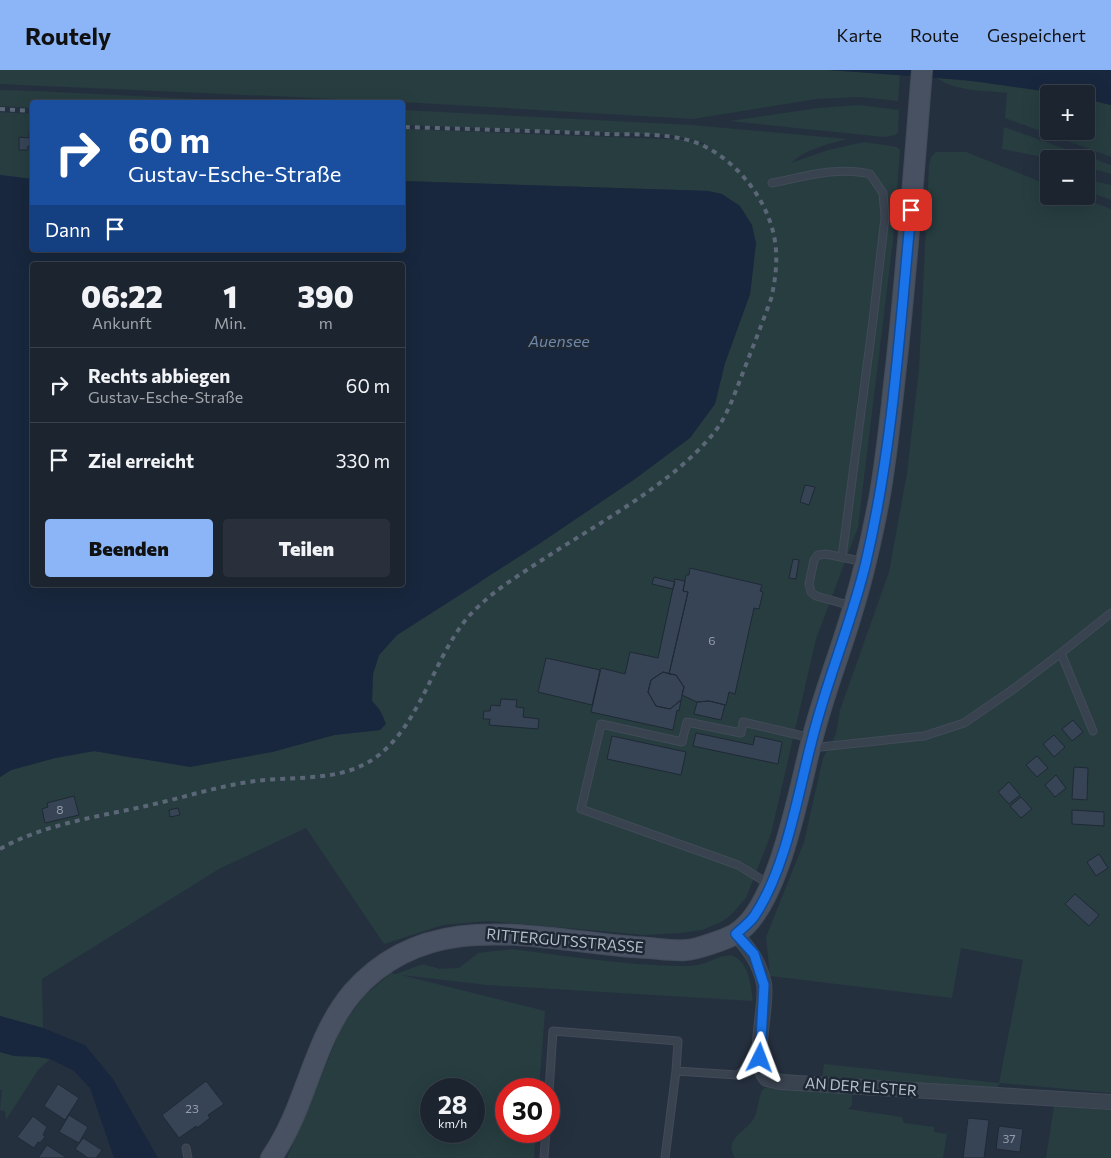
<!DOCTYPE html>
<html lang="de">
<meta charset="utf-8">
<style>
body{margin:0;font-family:Commissioner,sans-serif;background:#29303b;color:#f1f3f6;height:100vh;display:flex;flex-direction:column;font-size:19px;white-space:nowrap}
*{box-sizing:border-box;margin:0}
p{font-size:16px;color:#a0a4aa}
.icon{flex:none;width:28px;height:28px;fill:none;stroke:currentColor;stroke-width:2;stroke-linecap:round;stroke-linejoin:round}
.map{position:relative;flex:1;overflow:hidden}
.panel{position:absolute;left:30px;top:192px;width:375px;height:325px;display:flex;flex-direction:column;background:#1c242f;border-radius:5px;box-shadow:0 5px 20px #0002,0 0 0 1px #3a414b}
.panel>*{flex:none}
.guide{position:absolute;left:30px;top:30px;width:375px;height:152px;border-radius:5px;box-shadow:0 5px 20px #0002,0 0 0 1px #3a414b;background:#1a4fa0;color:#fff;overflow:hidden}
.tools{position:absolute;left:1040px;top:15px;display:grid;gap:10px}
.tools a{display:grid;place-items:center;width:55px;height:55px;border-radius:5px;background:#1c242f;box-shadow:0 5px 20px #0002,0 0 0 1px #3a414b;font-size:25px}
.speed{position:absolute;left:420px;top:1008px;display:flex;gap:10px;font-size:25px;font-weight:700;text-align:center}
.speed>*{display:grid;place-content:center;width:65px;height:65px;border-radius:50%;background:#1c242f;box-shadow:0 5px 20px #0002,0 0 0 1px #3a414b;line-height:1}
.speed small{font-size:12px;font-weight:400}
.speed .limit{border:8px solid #d22;background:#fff;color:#111}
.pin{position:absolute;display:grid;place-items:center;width:42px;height:42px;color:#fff;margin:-21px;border-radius:10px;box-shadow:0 2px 8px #0006}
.me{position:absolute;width:55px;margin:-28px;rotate:3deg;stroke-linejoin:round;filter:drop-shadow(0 0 4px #0008)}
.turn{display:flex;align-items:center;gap:18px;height:105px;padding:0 15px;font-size:22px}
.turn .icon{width:65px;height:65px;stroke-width:2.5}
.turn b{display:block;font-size:35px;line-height:42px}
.then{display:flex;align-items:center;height:48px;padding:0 15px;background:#0003;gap:10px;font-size:19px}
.eta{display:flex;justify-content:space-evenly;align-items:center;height:85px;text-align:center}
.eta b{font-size:30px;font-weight:800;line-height:35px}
.primary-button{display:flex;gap:10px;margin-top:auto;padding:10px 15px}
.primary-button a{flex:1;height:58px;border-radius:5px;background:#8cb5f8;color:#111;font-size:20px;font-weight:800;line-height:58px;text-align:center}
.primary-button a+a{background:#29303b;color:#f1f3f6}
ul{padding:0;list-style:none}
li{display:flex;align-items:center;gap:15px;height:75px;padding:0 15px;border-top:1px solid #3a414b}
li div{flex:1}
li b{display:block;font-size:19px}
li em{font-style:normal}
header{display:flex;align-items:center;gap:30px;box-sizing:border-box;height:70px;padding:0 25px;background:#8cb5f8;color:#111}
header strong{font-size:24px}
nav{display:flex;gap:28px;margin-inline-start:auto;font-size:18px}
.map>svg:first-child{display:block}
.green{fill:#273d40;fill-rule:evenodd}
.water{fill:#18273d;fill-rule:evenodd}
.building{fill:#374455;stroke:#202936}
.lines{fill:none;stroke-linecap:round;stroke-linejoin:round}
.lane-casing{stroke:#424b58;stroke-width:9}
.street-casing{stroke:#424b58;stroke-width:16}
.secondary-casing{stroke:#424b58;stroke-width:22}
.lane{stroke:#39424f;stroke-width:7}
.street{stroke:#39424f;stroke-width:14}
.secondary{stroke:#475162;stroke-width:20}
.rail{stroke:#5b6676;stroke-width:4;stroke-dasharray:5 5;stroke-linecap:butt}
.route-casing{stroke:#114b97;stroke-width:12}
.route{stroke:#1a73e8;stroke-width:9}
.labels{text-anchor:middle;stroke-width:5;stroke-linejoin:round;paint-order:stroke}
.number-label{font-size:12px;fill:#949dab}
.street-label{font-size:15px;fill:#b5bdca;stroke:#1e2734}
.water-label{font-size:16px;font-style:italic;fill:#6e87a9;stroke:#1e2734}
</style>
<header>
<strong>Routely</strong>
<nav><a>Karte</a><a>Route</a><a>Gespeichert</a></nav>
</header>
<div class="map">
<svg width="1111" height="1088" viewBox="0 0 1111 1088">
<rect width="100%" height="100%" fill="#25303f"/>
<path class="green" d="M0,0h829l71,5 -2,26 -39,-4 -42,2 -124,20 -291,-17 -402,-18z
M937,8l66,6 62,10h-16v37h37v-32l25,6v52l-106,-39 2,-25c-23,-3 -51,-1 -70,-15z
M0,20l36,1 222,11h-226v6l-32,-2z
M859,35l40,5 -1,22 -3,3 -11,2 -155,-16 89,-13z
M403,40l289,15 155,14c-19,5 -41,10 -56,24l37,-13 36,-8 33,5 3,3 -7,90 -35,287 -42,112 -45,195 -25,64 -16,18 -9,6 -19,8 -21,3 -36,2 -158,-14 -44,4 -59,19 -78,-116 -87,41 -177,110 1,49 -43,-12v-239l11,-7 44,-12 39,-7 39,7 139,-6 62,-17 46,-5 4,-12 -5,-9 -7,-8 1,-27 6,-19 18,-20 82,-52 235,-178 11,-42 25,-69 6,-51 -34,-49 -14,-3 -305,-10v-52l286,11 23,8 -11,-6 -30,-7 -268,-10z
M0,42l32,2v65l-32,-4z
M1004,57l107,38v9l-25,-7v-8h-34l-50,-10z
M936,82h30l83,33v11h28l34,13v884l-111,-10 -6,8 -217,-16 -6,-7 10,5 41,5 2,-14 175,19 24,-123 -62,-12 -9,50 -182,-22 -4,-39 38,-95 19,-84 13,-24 4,-24 49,-138 18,-99 12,-104 10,-204 2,-8z
M1086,109l25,6v15l-25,-9z
M512,879c56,7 111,16 167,17 8,0 16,0 23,-2 9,-2 23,-12 33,-7 14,7 16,30 18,44l-266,-16 -86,-10 144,36 -6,78h-33v42h30l-2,27h-247l55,-132 22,-30 27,-23 5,1 27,-10 17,5 19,-1 19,-15zM431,1019h43v42h-43z
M0,982c17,4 33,3 50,7l-12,11 -32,50 -1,-9 -5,-1 2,-20h-2z
M768,1017l84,6v12l-4,4 54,8 2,6 30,4v5l13,2 -4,24h-208c-13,-20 14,-27 20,-42 4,-9 3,-19 8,-27z
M1054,1036l57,4v48h-65z"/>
<path class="water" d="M829,0h282v35l-25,-6v-5h-21l-100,-14z
M0,105l32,4v71h370l1,-69 305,10 14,3 18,12 12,19 4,18 -6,51 -25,69 -10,41 -25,34 -55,41 -96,65 -142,91 -18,20 -6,19 -1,27 7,8 7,15 -6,6 -46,5 -62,17 -82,15 -96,-16 -39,7 -44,12 -11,7zM32,195h370v320h-370z
M0,946l43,12 42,17 28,34 45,79h-44l-24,-70 -16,-17 -24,-12 -11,-2 -25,-1 -14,-4z"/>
<path class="building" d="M29,61h3v15h-4v4h-9v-13l10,1z
M805,415l10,2 -6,18 -9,-3z
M793,489l6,1 -3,19 -7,-1z
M690,498l72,17 -2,6 3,1 -4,17 -5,-1 -19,86 -6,-2 -3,13 -17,-4 -12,1 -15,-7 2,-8 -8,-12 -7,-1 19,-82 -5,-1 3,-16h3z
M654,507l21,5 -2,7 -21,-5z
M675,509l10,2 -2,10 5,1 -19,82 -6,-2 -12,8 -3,12 8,14 14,3 11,-9 -2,11 -2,-1 -4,20 -82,-18 10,-44 24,6 5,-22 28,6z
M546,588l54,12 -8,35 -54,-13z
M663,602l13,3 8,12 -3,13 -11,9 -14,-3 -8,-14 3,-12z
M501,629l16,1 -1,7 8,1 -1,9 16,2 -1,10 -49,-4 1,-6h-7l1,-8h6l1,-6 9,1z
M709,631l16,4 -4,15 -27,-6 3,-12z
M1073,650l10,12 -11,9 -10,-12z
M696,663l57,12 2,-9 27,6 -4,22 -85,-18z
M1054,665l11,12 -11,10 -11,-13z
M612,666l74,16 -5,23 -74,-16z
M1037,686l11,12 -11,9 -11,-12z
M1074,697l14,1 -1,32 -15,-1z
M1056,705l10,13 -11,9 -10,-12z
M1009,712l11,13 -11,9 -11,-12z
M74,726l5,19 -34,8 -3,-14 6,-2 -1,-4z
M1021,727l11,12 -11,9 -11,-12z
M178,738l2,7 -10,2 -1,-7z
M1072,740l32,2v14l-32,-2z
M1099,784l9,14 -12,8 -9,-14z
M1075,824l24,21 -10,11 -24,-22z
M206,1011l18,23 -16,11 2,3 -13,10 -1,-2 -17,12 -17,-23z
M58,1014l21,14 -14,22 -21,-14z
M69,1045l19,12 -9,16 -20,-11z
M33,1046l14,11 -4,8 2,2 -5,6 -2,-1 -4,6 -17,-11z
M968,1048l21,2 -5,38h-21z
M999,1056l24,3 -3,23 -24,-3z
M83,1068l19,12 -6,8h-8l-13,-9z
M47,1075l20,13h-29z"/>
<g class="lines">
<defs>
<path id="lane" d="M772,113c31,-6 66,-17 98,-9l13,19 2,24 -12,103 -31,237
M852,536l-36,-10 -5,-4 -2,-8 5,-24 4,-5 8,-1 39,8
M1061,583l50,-40
M811,678l113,-12 40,-13 51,-35 46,-35 32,78
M769,814l-31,-19 -157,-56 20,-85 81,18 5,-20 54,11 2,-11 68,16
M549,1021l4,-60 125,10 -2,30 61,4 23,-17
M186,1078l2,10
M544,1088l2,-27
M665,1088l11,-87"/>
<path id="street" d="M736,864c14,16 24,29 28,50 4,21 -14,80 3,95l13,3 331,20"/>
<path id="secondary" d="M271,1088c36,-51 41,-118 82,-166 79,-90 194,-49 296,-44 12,1 25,3 37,2 9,0 41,-11 49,-16 43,-24 64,-144 76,-190 11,-46 29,-90 42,-135 11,-36 19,-72 26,-109 8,-44 12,-89 17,-133 11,-99 18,-198 26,-297"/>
</defs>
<use href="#lane" class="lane-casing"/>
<use href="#street" class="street-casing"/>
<use href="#secondary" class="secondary-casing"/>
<use href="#lane" class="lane"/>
<use href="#street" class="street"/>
<use href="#secondary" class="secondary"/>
<path class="rail" d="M0,39l32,2
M0,779c44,-25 97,-32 146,-43 36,-8 72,-20 109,-25 31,-4 66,-1 96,-11 66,-22 77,-107 118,-154 21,-23 47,-39 73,-56 55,-36 130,-76 171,-126 14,-17 21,-39 29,-59 10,-26 20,-51 29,-76 4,-17 6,-32 5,-49 -3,-43 -34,-85 -72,-104 -29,-14 -67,-11 -97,-12 -68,-3 -136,-5 -205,-7"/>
</g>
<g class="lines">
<defs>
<path id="route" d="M760,988l4,-73 -10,-31 -18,-20c6,-6 15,-12 19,-19 32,-48 43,-123 58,-179 15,-59 39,-115 53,-174 27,-115 34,-235 45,-352"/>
</defs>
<use href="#route" class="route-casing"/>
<use href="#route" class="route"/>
</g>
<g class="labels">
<g class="number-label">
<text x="712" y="575">6</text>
<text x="60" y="744">8</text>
<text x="192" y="1043">23</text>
<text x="1009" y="1073">37</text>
</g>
<g class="street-label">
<text transform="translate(565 871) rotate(5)" y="5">RITTERGUTSSTRASSE</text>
<text transform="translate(861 1017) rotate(4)" y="5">AN DER ELSTER</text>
</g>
<g class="water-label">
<text x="559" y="277">Auensee</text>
</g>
</g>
</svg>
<div class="tools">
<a>+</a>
<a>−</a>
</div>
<div class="speed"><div>28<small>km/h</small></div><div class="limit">30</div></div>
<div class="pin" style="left:911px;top:140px;background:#d93025"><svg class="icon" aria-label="arrive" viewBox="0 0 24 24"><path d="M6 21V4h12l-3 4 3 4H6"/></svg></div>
<svg class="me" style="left:760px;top:988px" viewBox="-20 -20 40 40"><path d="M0-17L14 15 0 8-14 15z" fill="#1a73e8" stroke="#fff" stroke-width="4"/></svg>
<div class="guide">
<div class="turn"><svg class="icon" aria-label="right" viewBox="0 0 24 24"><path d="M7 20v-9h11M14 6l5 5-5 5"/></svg><div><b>60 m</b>Gustav-Esche-Straße</div></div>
<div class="then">Dann<svg class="icon" aria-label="arrive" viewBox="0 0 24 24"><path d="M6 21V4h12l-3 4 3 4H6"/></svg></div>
</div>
<section class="panel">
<div class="eta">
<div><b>06:22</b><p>Ankunft</p></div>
<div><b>1</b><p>Min.</p></div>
<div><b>390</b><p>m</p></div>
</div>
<ul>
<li><svg class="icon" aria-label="right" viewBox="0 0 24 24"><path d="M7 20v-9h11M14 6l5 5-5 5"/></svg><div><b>Rechts abbiegen</b><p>Gustav-Esche-Straße</p></div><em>60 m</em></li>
<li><svg class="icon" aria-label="arrive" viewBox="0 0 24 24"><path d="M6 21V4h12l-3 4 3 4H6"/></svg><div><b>Ziel erreicht</b></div><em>330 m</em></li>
</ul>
<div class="primary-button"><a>Beenden</a><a>Teilen</a></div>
</section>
</div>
